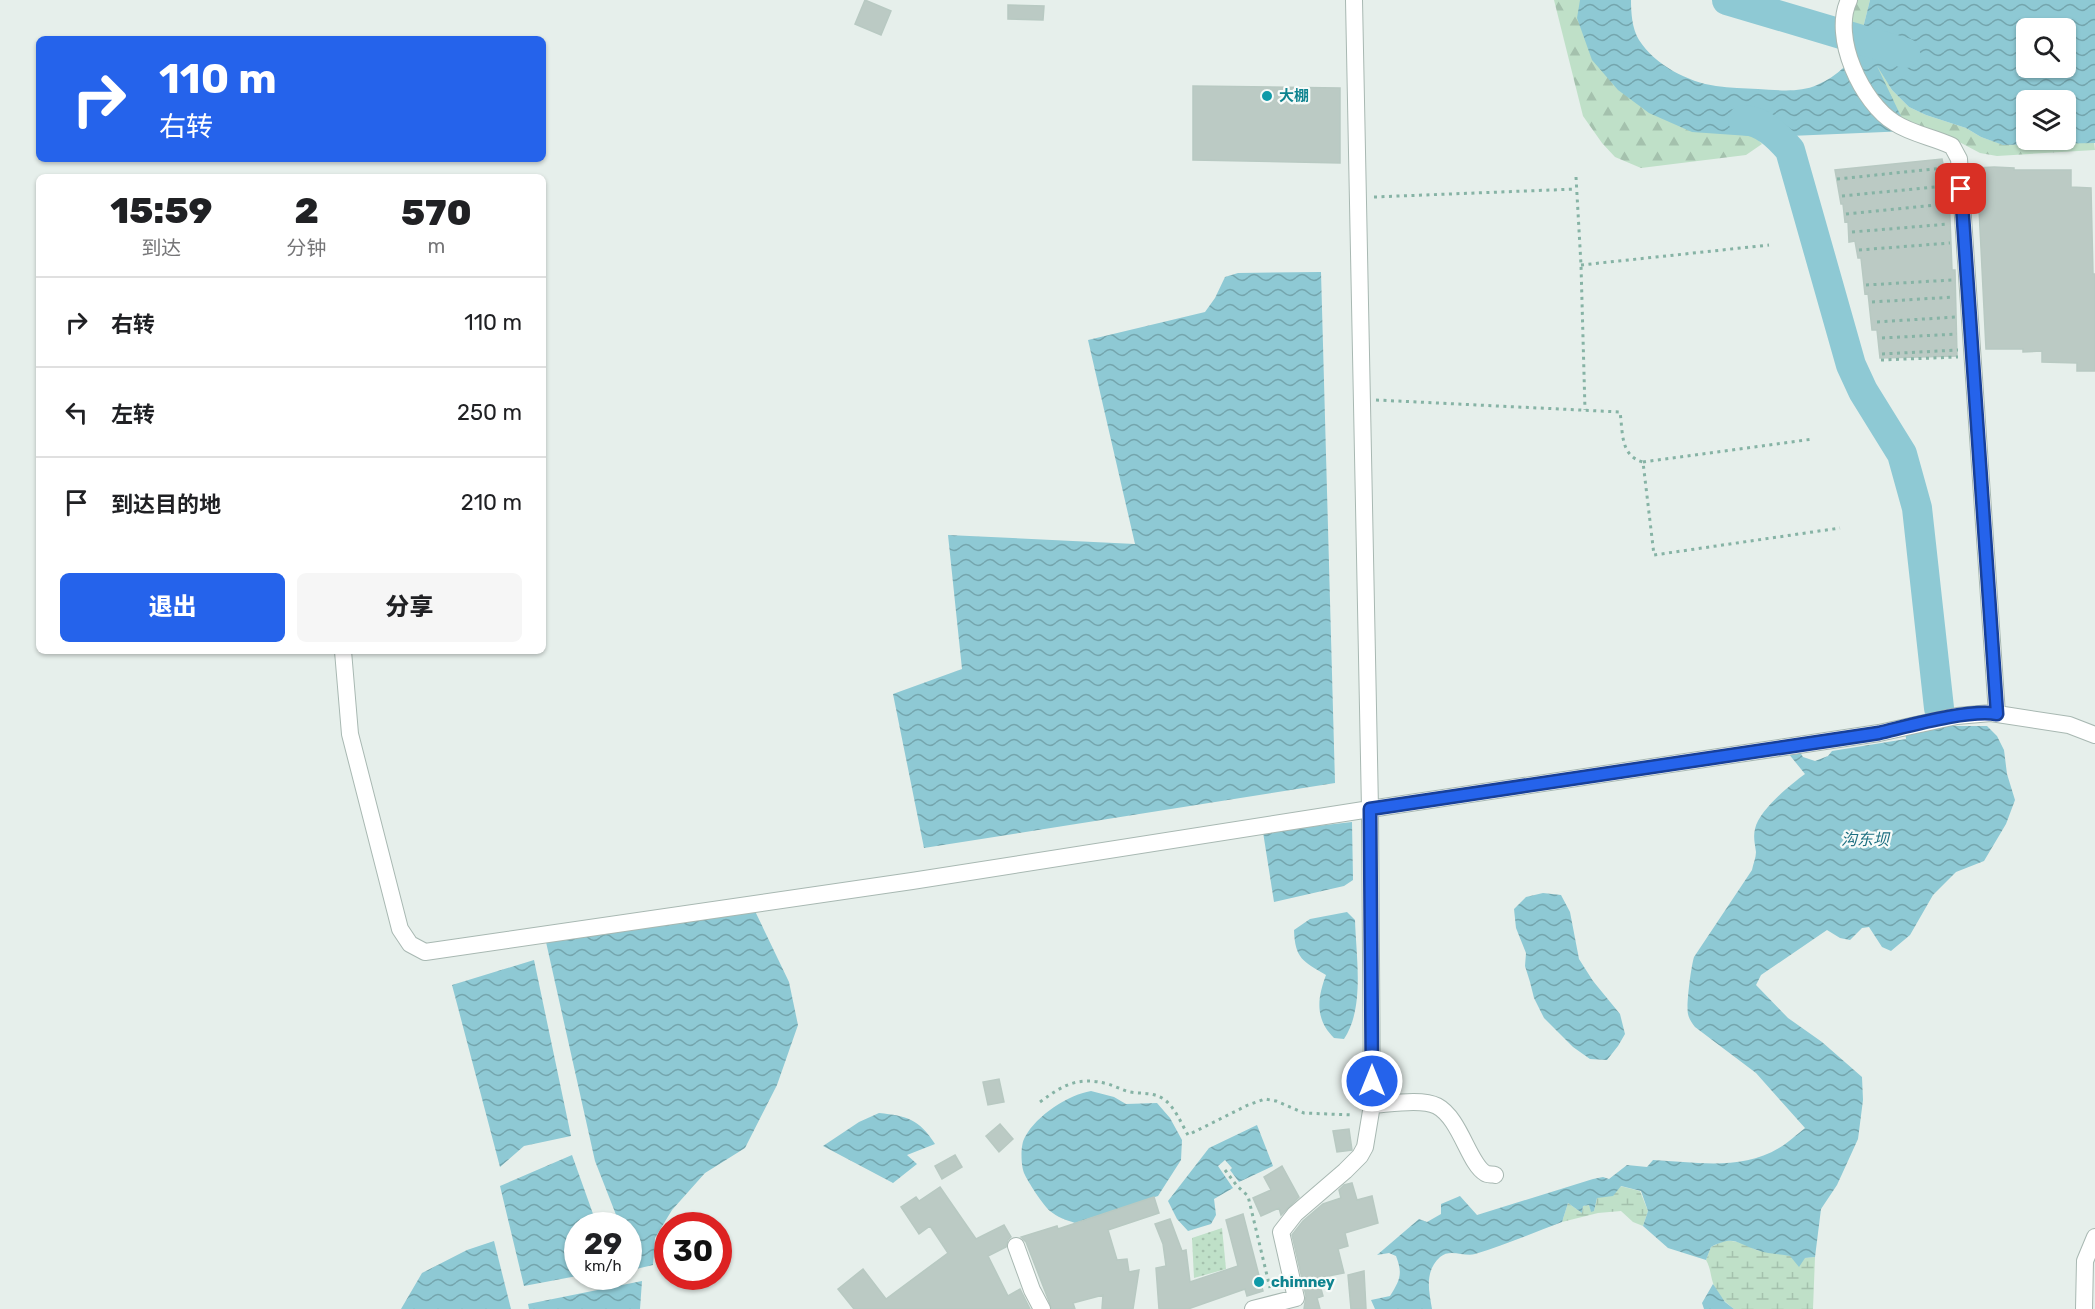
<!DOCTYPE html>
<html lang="zh">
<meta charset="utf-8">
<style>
body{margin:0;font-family:Rubik,"Noto Sans SC",sans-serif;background:#f6f6f6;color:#202124;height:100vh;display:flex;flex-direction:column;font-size:22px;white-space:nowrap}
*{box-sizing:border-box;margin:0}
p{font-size:20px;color:#757577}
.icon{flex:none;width:33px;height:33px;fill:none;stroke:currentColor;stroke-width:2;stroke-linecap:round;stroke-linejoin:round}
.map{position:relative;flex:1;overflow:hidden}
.panel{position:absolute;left:36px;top:174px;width:510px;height:480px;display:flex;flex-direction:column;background:#fff;border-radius:9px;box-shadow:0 2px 4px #0004}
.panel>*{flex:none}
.top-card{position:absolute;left:36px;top:36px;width:510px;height:126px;border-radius:9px;box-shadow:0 2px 4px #0004;background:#2563eb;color:#fff;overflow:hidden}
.buttons{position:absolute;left:2016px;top:18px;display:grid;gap:12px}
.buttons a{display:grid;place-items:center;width:60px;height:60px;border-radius:9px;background:#fff;box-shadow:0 2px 4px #0004;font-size:30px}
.speed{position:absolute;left:564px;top:1212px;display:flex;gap:12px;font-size:30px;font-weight:700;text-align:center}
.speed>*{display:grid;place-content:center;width:78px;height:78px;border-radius:50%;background:#fff;box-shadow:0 2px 4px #0004;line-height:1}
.speed small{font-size:15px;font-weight:400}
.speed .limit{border:9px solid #d22;background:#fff;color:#111}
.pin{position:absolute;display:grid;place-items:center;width:51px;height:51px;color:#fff;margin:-26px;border-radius:12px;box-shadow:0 3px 9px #0006}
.me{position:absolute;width:66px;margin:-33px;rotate:0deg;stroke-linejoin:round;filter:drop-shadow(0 0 4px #0008)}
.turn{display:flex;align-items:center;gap:21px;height:126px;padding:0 24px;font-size:27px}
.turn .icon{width:78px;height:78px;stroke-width:2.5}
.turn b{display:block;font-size:42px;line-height:51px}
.eta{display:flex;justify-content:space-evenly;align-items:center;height:102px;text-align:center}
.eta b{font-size:36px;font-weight:800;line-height:42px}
.action{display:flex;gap:12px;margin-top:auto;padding:12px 24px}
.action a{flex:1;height:69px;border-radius:9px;background:#2563eb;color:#fff;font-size:24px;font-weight:800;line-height:69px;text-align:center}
.action a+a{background:#f6f6f6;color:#202124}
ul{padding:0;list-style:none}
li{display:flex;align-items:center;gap:18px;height:90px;padding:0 24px;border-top:2px solid #e0e0e0}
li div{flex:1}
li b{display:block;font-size:22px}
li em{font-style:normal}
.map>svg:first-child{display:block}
.grass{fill:url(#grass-dots)}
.forest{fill:url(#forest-firs)}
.wetland{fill:url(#wetland-marsh)}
.water{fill:url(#water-waves);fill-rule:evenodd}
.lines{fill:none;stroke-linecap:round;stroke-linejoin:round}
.river{stroke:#8ec9d4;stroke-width:30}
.building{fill:#bbcac4;stroke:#b8c9c2;stroke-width:1.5}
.minor-casing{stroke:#a8b8b2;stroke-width:18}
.path{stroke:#86b3a5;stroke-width:3;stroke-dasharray:3 4.5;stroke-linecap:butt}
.minor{stroke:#fff;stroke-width:16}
.route-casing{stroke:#184099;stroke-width:15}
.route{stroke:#2563eb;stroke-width:10}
.culture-dot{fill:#0f9aa8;stroke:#f7fbf9;stroke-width:2}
.labels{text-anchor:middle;stroke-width:4.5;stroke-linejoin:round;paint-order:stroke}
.culture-label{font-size:15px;font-weight:bold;fill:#0d838f;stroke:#f7fbf9;text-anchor:start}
.water-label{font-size:16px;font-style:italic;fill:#1c6f80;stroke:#f7fbf9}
</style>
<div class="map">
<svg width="2095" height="1309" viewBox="0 0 2095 1309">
<defs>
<pattern id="grass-dots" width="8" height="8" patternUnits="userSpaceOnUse" patternTransform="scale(1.5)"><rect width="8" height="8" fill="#bfe0c8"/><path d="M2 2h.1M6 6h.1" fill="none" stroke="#a4c1ad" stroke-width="1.8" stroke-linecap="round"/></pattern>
<pattern id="forest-firs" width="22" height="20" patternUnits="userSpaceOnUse" patternTransform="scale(1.5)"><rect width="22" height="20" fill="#bfe0c8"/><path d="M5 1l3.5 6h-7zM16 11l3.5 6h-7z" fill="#a4c1ad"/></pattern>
<pattern id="wetland-marsh" width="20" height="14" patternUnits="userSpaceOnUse" patternTransform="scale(1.5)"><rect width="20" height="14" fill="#bfe0c8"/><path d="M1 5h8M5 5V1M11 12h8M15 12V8" fill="none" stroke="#a4c1ad"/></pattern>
<pattern id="water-waves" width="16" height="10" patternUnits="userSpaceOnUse" patternTransform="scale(1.5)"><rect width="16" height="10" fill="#8ec9d4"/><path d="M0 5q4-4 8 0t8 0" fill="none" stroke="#74a5ad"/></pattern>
</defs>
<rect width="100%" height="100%" fill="#e6efeb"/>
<path class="grass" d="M1222,1228l4,41 -32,9 -2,-40z"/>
<path class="forest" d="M1554,0h38l-2,14 162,119 10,11 -16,11 -105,13 -26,-11 -13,-14 -19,-27z
M1857,0h13l-7,28 4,21 25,41 17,17 17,8 40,13 15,9 23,8 90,-3 1,8 -98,6 -17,-3 -32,-17 -40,-10 -49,-59 -10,-40z"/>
<path class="wetland" d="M1620,1186l20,5 8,20 -5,15 -10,-4 -12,-11 -23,2 -36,9 6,-19 14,10 1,-7 6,-1 2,6h3l3,-13z
M1725,1240l19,3 12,7 49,8 10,-1 -2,52h-79c-8,-6 -19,-16 -21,-26 -3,-9 -2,-14 -7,-23l5,-13z"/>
<path class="water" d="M1580,0h51c0,12 1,29 8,40 16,25 49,42 77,46 14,2 28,2 42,3 19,1 41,4 59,-4 20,-8 35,-25 49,-41l-3,-16 7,-28h225v143l-92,2 -22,-8 -15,-9 -40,-13 -17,-8 -17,-17 -15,-24 31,65 -145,6 -71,-5 -43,-19 -31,-23 -26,-30 -15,-42zM2026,28h40v40h-40zM2026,100h40v40h-40z
M1321,272l14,511 -411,65 -31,-154 69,-25 -14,-134 187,9 -47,-204 117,-28 10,-14 10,-21 13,-4z
M1939,708l3,18h45l10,10 7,14 3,24 8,26 -9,24 -22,37 -28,11 -23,23 -23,40 -19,16 -9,-4 -13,-20 -7,1 -12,12 -10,-2 -13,-8 -66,45 -5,10 32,33 34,24 40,35 1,23 -5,39 -21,46 -16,24 -6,48 -10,1 -6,9 -9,-11c-10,-2 -23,-2 -33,-6 -22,-7 -22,-15 -46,-3l-5,13 -38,-12 -25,-22 5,-15 -7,-20 -20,-5 -8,10 -16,2 -3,13 -3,1 -2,-7 -6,1 -1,7 -14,-10 -6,19c-29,11 -58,23 -87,32 -11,3 -25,-6 -35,3 -16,15 -11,34 -8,52h-57l-4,-9 19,-4c10,-16 13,-22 6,-40l-7,-3 -12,2 42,-36 8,3 14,-8v-10l19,-8 17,19 116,-36 10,-2 6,2 18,-14 20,2 6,-7c42,2 88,11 126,-12 9,-5 17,-13 26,-20l-49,-55 -61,-46c-3,-4 -6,-8 -7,-13 -2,-9 3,-47 6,-57l58,-87c1,-6 4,-12 4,-18 -1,-8 -3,-15 -1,-23 4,-19 35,-44 50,-55l-17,-21 10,-4 5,8 12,4 13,-5 4,-5 74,-12 -1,-10 34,-6 -3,-14z
M1352,822l1,58 -9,6 -70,16 -11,-70z
M1543,893l18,2 9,17 9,47 14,22 27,33 5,20 -7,12 -11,14 -17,-1 -17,-12 -29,-29 -10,-20 -4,-16 -5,-16 1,-13 -10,-25 -2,-19 12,-12z
M754,909l35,73 9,43 -21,60 -32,63 -40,25 -33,37 -17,28 -2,27 -17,4 -7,-20 -1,-23 -8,-1 -25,-64 -49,-219z
M1347,912l8,8c1,36 10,88 -11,119l-10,-1c-19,-19 -17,-39 -8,-63 -23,-14 -31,-16 -32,-45l16,-11z
M534,960l37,176 -47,10 -24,21 -48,-182z
M1091,1091l23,6 12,7 31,-1 13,15 12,22 -1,20 -23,36 -83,27c-9,-3 -18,-6 -25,-12 -7,-6 -22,-29 -26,-38 -3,-8 -4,-28 1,-36 12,-22 43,-42 66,-46z
M879,1113c28,3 40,6 56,31l-28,11 10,9 -24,19 -70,-37 36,-24z
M1257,1125l16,41 -34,16 -9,-12 2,-2 -7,-8 -7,6 15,22 -19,11 2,16 -5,9 -23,7 -11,-12 -9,-18 41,-53z
M572,1155l25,70 -19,1 -1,50 -53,10 -24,-100z
M494,1241l17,68h-110l21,-36 45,-23z
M642,1281l-2,28h-111l-1,-5z
M1713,1284l12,18 9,7h-30l-2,-6z"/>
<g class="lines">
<path class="river" d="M1727,0l178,53
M1743,120c20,1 35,16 47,30l61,215 12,26 39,63 15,54 22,200"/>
</g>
<path class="building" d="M865,0l26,11 -10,24 -26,-11z
M1008,5l36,1 -1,14 -35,-1z
M1193,86l147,2v75l-147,-3z
M1942,159l7,34 3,77h3l2,86 -77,2 -3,-28h-5l-4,-37 -3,1 -4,-36h-3l-3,-17 -6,1 -1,-21 -3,1 -2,-18h-2l-6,-34z
M1994,167l20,1v2h57v17l20,1 2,86h2v97h-18v-8l-35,-1v-11l-19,1v-3h-37l-9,-181z
M999,1079l5,23 -16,3 -5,-23z
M1000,1124l13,15 -14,13 -13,-16z
M1349,1129l3,21 -15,2 -4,-21z
M955,1155l7,12 -20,12 -7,-13z
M1282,1166l17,31 -18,18 -2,-7 -18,8 -8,-18 18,-8 -7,-13z
M1352,1183l5,17 15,-4 6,27 -33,10 3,13 -10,3 6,24 -26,5 5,18 -6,2 3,11h-16l2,-13 -14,-61 11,-14 20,-17 18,-6 -2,-8 5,-5z
M940,1187l36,52 28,-14 7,12 -3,3 -2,7 -18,9 20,40 12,-7 10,20h-176l-16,-20 25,-20 23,30 62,-46 -18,-27 -11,8 -18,-27 15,-10 3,4z
M1154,1197l5,16 -51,17 9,30 10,-1 2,13 10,-2 -6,39h-31l1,-14 -30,8 2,6h-23l-26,-67 -5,-5 36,-11 1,3z
M1243,1214l20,77 -16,5 -2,-7 -57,20h-29l-3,-41 10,-2 -3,-22 -8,-20 15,-5 12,32 4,-1 4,32 48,-16 -12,-46z
M1364,1271l2,38h-15l-3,-34z"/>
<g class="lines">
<defs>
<path id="minor" d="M1849,0c-18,37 13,103 46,123 17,11 38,14 57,23l7,13 38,555
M343,651l7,83 50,195 10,15 15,8 487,-71 458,-72 509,-76 78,-17 34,-3 78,12 26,10
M1372,1105c17,-1 50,-7 65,1 23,12 32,58 48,67 3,2 7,1 10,2
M1016,1246l16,44 10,19
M1253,1309l43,-11 -15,-66 14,-18 50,-43 15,-15 5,-9 7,-42 -2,-296 -16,-809
M2084,1309l1,-48 10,-24"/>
</defs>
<use href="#minor" class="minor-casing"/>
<path class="path" d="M1576,177l5,88 4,145
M1837,179l107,-11
M1842,196l103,-10
M1374,197l202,-8
M1846,214l100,-10
M1852,232l96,-8
M1859,250l91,-7
M1581,265l188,-20
M1866,285l86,-5
M1872,302l82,-5
M1877,322l78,-5
M1882,338l75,-4
M1882,354l76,-4
M1881,360l77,-3
M1376,400l244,12c3,20 0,44 23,50l11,93 186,-27
M1643,462l170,-23
M1040,1102c23,-17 38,-26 68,-18 7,2 14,6 22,8 11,2 22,0 32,6 12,7 19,25 26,37l60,-30 17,-6 11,2 28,12 49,2
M1225,1170l12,16 11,10 22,92"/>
<use href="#minor" class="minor"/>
</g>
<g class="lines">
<defs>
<path id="route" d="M1372,1081l-2,-272 509,-76c30,-7 89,-24 118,-19l-36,-525"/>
</defs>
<use href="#route" class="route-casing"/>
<use href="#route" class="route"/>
</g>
<g class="culture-dot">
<circle cx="1267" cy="96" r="6"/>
<circle cx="1259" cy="1282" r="6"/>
</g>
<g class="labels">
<g class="culture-label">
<text x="1279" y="101">大棚</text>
<text x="1271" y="1287">chimney</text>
</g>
<g class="water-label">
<text x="1865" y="845">沟东坝</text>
</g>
</g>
</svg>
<div class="buttons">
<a><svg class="icon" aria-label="search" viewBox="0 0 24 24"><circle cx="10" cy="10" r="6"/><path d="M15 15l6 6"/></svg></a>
<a><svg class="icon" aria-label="layers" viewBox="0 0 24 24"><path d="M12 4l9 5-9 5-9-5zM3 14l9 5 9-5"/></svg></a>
</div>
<div class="speed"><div>29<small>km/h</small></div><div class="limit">30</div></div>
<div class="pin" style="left:1961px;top:189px;background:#d93025"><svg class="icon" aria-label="arrive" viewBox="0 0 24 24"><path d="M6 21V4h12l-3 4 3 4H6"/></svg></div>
<svg class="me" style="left:1372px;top:1081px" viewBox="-20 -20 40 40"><circle r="17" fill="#2563eb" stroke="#fff" stroke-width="3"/><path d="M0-11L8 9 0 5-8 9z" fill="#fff"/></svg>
<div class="top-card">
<div class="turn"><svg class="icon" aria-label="right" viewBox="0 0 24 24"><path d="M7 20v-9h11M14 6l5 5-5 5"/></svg><div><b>110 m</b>右转</div></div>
</div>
<section class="panel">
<div class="eta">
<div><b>15:59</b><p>到达</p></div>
<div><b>2</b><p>分钟</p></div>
<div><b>570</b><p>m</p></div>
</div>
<ul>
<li><svg class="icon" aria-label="right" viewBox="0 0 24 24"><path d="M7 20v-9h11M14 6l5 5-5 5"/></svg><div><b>右转</b></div><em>110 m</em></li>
<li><svg class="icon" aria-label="left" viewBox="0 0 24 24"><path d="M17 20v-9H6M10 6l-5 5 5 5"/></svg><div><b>左转</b></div><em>250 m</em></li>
<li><svg class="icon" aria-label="arrive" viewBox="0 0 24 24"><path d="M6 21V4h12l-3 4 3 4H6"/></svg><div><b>到达目的地</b></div><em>210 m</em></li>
</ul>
<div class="action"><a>退出</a><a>分享</a></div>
</section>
</div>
